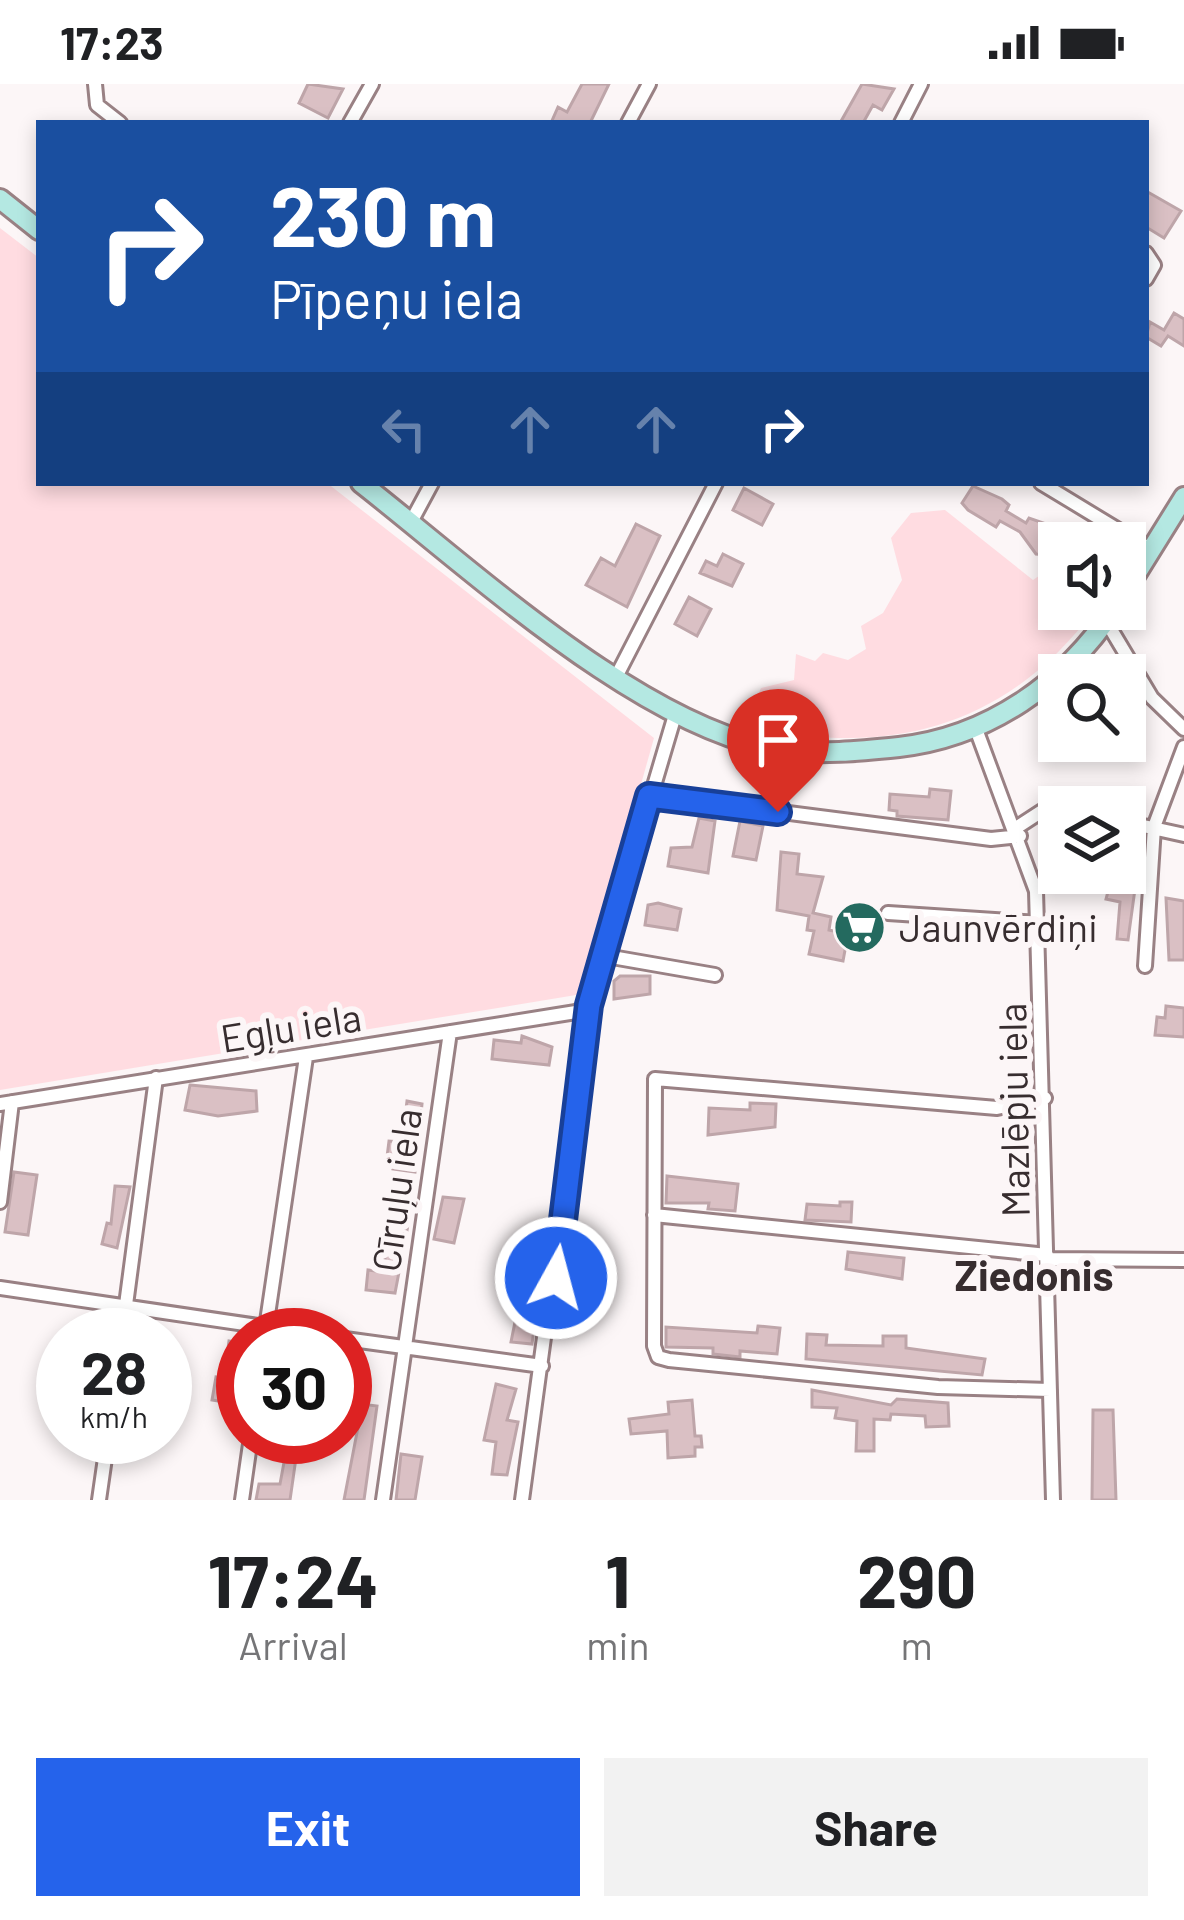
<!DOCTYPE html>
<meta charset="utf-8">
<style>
body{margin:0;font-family:Barlow,sans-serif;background:#f2f2f2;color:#202124;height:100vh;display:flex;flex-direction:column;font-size:45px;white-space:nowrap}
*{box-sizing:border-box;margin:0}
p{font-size:39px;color:#757577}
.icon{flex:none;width:66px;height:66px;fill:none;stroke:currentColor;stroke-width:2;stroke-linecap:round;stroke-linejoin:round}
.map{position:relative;height:1416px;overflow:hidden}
.panel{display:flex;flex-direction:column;background:#fff;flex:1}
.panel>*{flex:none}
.top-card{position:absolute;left:36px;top:36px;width:1113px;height:366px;border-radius:0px;box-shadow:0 6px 18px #0003;background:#1a4fa0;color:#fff;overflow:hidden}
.controls{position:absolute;left:1038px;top:438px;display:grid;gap:24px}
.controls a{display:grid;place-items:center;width:108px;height:108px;border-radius:0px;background:#fff;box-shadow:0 6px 18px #0003;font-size:60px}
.speed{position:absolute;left:36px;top:1224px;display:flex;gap:24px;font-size:60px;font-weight:700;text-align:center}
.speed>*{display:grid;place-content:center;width:156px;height:156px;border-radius:50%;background:#fff;box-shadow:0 6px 18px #0003;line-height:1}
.speed small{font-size:30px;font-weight:400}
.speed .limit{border:18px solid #d22;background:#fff;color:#111}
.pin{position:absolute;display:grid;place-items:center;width:102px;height:102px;color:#fff;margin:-123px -51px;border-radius:50% 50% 50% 0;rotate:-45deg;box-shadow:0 0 12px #0007}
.pin .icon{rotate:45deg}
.me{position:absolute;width:132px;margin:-66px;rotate:7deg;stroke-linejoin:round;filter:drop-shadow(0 0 9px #0008)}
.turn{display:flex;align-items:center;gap:42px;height:252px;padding:0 36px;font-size:54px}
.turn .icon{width:156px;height:156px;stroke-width:2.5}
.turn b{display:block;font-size:84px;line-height:102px}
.lanes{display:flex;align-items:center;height:114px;padding:0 36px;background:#0003;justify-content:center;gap:60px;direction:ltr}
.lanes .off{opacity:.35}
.eta{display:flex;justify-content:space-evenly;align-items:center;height:204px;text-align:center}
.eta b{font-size:72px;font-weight:700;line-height:84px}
.primary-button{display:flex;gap:24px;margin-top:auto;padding:24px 36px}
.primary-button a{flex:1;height:138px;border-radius:0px;background:#2563eb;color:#fff;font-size:48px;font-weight:700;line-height:138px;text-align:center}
.primary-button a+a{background:#f2f2f2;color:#202124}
.status{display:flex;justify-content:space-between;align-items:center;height:84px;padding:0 60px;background:#fff;direction:ltr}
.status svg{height:33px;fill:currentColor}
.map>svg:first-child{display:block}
.green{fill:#ffdce1}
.building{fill:#dac0c4;stroke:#bea5a9;stroke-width:3}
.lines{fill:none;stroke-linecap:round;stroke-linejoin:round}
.street-casing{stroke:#998184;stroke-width:18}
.secondary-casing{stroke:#998184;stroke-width:24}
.street{stroke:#fff;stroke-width:12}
.secondary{stroke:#b4e8e2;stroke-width:18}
.route-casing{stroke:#184099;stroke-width:30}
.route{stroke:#2563eb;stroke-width:21}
.labels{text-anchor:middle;stroke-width:12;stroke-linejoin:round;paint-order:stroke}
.poi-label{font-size:39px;fill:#372d2f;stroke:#fcf6f7;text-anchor:start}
.street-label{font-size:39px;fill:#372d2f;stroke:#fcf6f7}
.neighbourhood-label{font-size:42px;font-weight:bold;fill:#372d2f;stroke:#fcf6f7}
</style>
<div class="status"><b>17:23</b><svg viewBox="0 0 49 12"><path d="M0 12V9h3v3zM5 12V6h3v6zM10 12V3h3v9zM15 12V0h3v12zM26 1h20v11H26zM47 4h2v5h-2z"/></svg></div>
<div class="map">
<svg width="1184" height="1416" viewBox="0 0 1184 1416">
<rect width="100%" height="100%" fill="#fcf6f7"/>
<path class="green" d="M0,144l39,30v225h288l327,255 -72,256 -582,96z
M945,426l88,70 26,-18v47h36c-89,120 -209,150 -350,116l16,-37 33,-8 2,-26 19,7 8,-8 25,7 18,-11 -5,-23 22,-13 19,-33 -11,-42 20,-25z"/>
<path class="building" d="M308,0l35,5 -15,29 -29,-15z
M582,0h27l-19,39h-39l7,-16 9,5z
M862,0l32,5 -12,21 -9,-5 -10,18h-23z
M1146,107l35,20 -17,27 -18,-11z
M1174,229l10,6v27l-16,-10 -7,10 -15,-9 4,-15 14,8z
M973,402l29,13 7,6 -3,6 20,12 3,-5 23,8 12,12 -7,18 -21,-2 -16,-22 -20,-11 -4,6 -28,-17 -6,-7z
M744,404l29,16 -11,21 -29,-15z
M636,440l24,12 -33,71 -41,-22 15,-27 14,8z
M723,470l20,10 -11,22 -32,-13 6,-12 11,5z
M689,513l22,12 -14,27 -22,-12z
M930,705l21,2 -3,29 -51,-4v-5l-8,-1 1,-16 39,3z
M699,734l16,3 -7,52 -40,-7 3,-18 21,-1z
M740,737l23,5 -7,34 -23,-4z
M781,768l18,2 -2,20 26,3 -10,36 18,4 -2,13 19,4 -5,27 -34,-7 5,-23 -7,-1 2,-14 -32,-6z
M1110,800l25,5 -7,51 -11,-1 3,-37 -14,-3z
M1166,814l18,3v59h-15z
M658,819l23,6 -4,21 -32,-5 3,-20z
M620,892h30v18l-36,5v-18z
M1166,922l18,2v29l-29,-2 2,-18 8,1z
M522,952l30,11 -3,18 -57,-6 2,-19 27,3z
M190,1001l66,6 1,20 -39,5 -33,-6z
M407,1017l15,3 -7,68 -22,-3 1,-11 -7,-1 2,-16 13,1z
M750,1019l26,1 -1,23 -67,8 1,-27 41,2z
M14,1088l23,3 -9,60 -23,-3z
M667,1092l71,8 -3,27 -27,-2 1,-6h-43z
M115,1102l15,1 -13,61 -15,-4 5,-21 4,1z
M443,1113l21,2 -10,44 -20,-4z
M840,1118h12l-1,20 -46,-2 2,-16 33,2z
M388,1137l20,4 -13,68 -29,-3 2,-20 16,2z
M848,1168l56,6 -2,21 -56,-10z
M524,1193l17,2 -9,65 -21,-2z
M758,1242l22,2 -3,26 -37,-3v6l-27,-3v-6l-47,-1v-20l91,6z
M807,1250l20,1 -1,10 57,1v-10h23v12l79,11 -3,16 -176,-16z
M229,1257l14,2v62l-31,-5 4,-23 8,1z
M349,1289l16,3 -4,28 16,2 -13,94h-20l15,-78 -14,-2z
M496,1300l20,5 -9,31 11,2 -11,53 -15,-1 4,-32 -12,-2z
M812,1306l79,15 6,-6 51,4 1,23 -23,1 -1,-11 -34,-2 -1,6 -16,-1v32h-18l1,-30 -22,-3 2,-10 -25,-1z
M692,1316l3,36h6l1,11h-7v9l-27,2 -1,-27 -36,3 -2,-15 40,-5 -1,-12z
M1093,1326h20l3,90h-24z
M266,1353h33l-9,63h-34l3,-16h21l5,-27 -21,-3z
M401,1370l21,3 -7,43h-19z"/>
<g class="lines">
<defs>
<path id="street" d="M95,0l2,21 23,18
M350,39l22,-39
M628,39l21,-39
M901,39l20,-39
M1146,169l8,12 -8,14
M1041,399l112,68
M411,438l21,-39
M1106,537l46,77 32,31
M615,595l101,-196
M976,645l60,162 17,609
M649,711l342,44 29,-3
M1125,738l59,13
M1016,744l26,-17 17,-1
M888,829l151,10
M606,872l109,19
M1145,882l9,-139 30,-80
M1045,1014l-48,10 -342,-29 -1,267 4,11 11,3 269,27 112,3
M0,1020l576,-92 13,-7
M0,1118l12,-100
M654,1131l393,40
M1047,1175l137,1
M0,1204l319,47
M122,1251l34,-257
M265,1251l41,-278
M345,1255l197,27
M99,1416l9,-63
M242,1416l9,-63
M383,1416l67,-468
M522,1416l67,-495 86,-290"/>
<path id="secondary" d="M0,115l39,31
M361,399c110,86 282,246 419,267 39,5 80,1 119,-3 89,-10 165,-63 215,-138
M1125,508l59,-95"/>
</defs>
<use href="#street" class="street-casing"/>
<use href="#secondary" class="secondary-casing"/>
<use href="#street" class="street"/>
<use href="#secondary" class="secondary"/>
</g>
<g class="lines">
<defs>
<path id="route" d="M556,1194l33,-273 60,-209 129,16"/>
</defs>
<use href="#route" class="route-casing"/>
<use href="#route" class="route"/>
</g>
<defs>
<symbol id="supermarket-disc" viewBox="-11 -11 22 22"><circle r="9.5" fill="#246a5f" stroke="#fcf6f7"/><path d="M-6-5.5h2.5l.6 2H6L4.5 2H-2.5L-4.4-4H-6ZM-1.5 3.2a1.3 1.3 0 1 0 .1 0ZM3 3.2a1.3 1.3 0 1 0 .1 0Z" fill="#fff"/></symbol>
</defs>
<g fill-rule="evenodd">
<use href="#supermarket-disc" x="830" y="814" width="59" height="59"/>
</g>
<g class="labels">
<g class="poi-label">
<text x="899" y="858">Jaunvērdiņi</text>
</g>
<g class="street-label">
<text transform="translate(291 944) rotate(-9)" y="14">Egļu iela</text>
<text transform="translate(1014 1026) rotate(-91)" y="14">Mazlēpju iela</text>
<text transform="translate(397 1106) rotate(-82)" y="14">Cīruļu iela</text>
</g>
<g class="neighbourhood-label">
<text x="1034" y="1207">Ziedonis</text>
</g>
</g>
</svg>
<div class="controls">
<a><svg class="icon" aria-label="sound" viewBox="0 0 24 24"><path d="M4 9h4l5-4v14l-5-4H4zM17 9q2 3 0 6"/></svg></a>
<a><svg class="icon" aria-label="search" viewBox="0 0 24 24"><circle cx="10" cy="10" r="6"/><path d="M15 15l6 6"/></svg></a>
<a><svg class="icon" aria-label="layers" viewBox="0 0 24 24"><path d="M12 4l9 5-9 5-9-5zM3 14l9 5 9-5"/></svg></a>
</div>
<div class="speed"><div>28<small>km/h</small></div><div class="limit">30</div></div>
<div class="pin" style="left:778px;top:728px;background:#d93025"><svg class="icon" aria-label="arrive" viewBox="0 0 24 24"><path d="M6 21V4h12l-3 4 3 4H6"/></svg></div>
<svg class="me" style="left:556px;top:1194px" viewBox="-20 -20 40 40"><circle r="17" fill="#2563eb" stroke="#fff" stroke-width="3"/><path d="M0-11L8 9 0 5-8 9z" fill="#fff"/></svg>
<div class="top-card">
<div class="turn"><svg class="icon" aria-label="right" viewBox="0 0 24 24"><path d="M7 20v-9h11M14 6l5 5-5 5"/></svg><div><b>230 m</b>Pīpeņu iela</div></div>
<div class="lanes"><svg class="icon off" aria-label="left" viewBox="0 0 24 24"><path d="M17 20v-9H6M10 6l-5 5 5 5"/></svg><svg class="icon off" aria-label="ahead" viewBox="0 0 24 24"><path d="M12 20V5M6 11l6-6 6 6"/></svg><svg class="icon off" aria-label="ahead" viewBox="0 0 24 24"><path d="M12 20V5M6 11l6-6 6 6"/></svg><svg class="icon" aria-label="right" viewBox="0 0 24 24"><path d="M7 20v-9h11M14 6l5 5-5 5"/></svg></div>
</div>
</div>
<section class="panel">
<div class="eta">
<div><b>17:24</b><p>Arrival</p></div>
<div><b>1</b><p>min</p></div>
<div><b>290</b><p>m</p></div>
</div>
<div class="primary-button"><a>Exit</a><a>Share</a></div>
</section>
